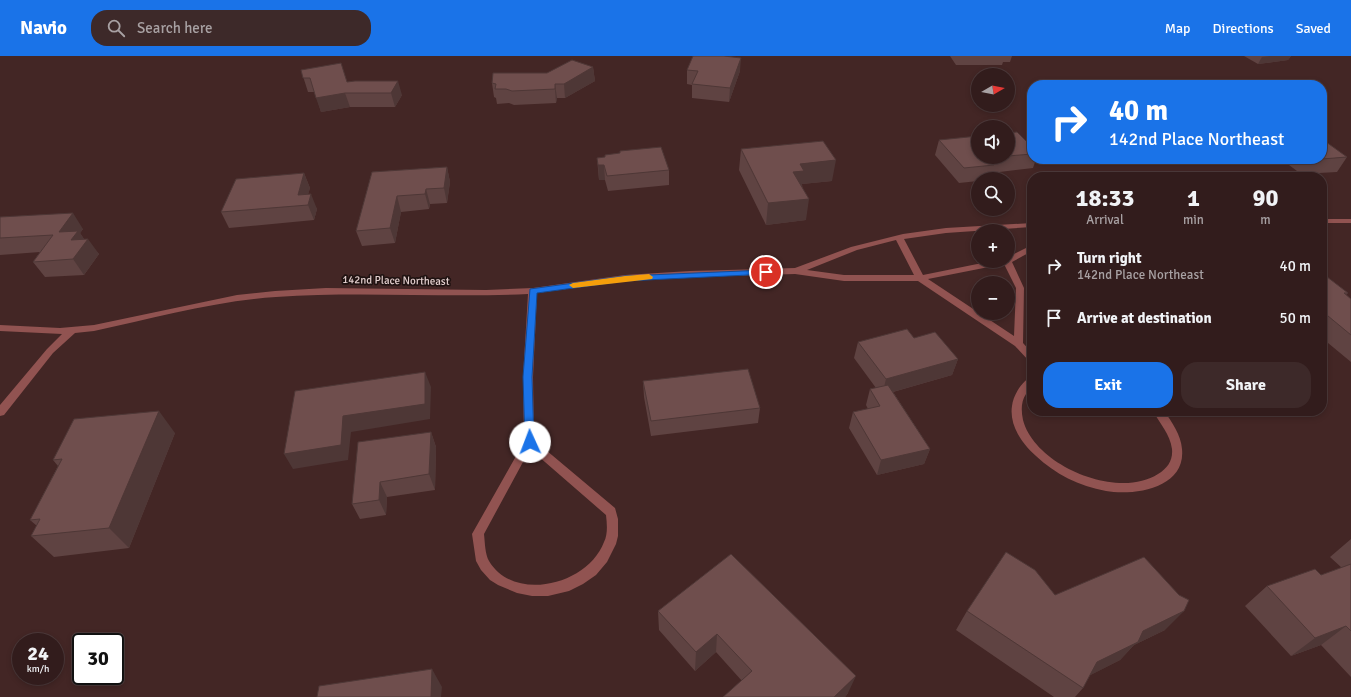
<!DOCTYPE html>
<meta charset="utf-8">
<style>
body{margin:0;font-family:Signika,sans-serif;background:#3d2929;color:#f1f3f6;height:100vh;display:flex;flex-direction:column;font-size:15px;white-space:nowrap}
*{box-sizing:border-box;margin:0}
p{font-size:13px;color:#a8a1a3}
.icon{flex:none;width:22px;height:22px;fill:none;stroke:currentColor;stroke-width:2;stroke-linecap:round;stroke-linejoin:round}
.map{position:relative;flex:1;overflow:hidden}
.details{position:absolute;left:1027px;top:116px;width:300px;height:244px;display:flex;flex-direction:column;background:#321c1c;border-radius:16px;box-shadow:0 2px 6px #0003,0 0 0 1px #4d3a3b}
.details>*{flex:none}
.banner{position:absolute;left:1027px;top:24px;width:300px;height:84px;border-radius:16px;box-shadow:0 2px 6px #0003,0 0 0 1px #4d3a3b;background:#1a73e8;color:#fff;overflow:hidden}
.needle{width:26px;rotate:81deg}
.fabs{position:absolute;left:971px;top:12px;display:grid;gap:8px}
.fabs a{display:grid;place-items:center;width:44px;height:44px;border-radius:50%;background:#321c1c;box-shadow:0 2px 6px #0003,0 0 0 1px #4d3a3b;font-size:20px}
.speed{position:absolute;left:12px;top:577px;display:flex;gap:8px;font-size:20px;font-weight:700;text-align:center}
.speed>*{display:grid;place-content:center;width:52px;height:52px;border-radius:50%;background:#321c1c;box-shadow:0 2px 6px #0003,0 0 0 1px #4d3a3b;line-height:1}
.speed small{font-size:10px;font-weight:400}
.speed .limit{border:2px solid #111;border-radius:6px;background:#fff;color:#111}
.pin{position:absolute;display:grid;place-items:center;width:34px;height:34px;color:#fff;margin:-17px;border:2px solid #fff;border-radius:50%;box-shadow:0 1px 4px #0007}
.me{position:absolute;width:44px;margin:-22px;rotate:358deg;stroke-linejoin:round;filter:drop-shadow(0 0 3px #0008)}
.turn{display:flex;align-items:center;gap:14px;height:84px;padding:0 16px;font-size:18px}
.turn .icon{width:52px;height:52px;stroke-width:2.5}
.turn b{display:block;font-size:28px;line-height:34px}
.eta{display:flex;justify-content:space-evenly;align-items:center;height:68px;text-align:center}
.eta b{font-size:24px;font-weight:800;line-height:28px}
.primary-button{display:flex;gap:8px;margin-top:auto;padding:8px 16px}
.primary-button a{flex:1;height:46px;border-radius:16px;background:#1a73e8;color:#fff;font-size:16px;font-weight:800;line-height:46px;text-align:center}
.primary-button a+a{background:#3d2929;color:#f1f3f6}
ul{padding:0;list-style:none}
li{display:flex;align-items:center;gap:12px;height:52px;padding:0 16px}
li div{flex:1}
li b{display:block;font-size:15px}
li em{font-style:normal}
header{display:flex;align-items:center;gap:24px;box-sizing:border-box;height:56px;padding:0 20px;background:#1a73e8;color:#fff}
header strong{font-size:19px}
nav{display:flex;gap:22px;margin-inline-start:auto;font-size:14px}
.search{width:280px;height:36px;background:#3d2929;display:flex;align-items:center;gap:10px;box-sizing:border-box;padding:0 14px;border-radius:16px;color:#a8a1a3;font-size:15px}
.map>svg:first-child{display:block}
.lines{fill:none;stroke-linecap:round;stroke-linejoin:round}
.street{fill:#915351;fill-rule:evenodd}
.wall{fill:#5f4342}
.shaded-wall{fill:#4e3736}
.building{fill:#6f4e4d;stroke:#4e3736}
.route{fill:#1a73e8;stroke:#114b97}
.slow{fill:#f59e0b}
.labels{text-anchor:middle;stroke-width:3.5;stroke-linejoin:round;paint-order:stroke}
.street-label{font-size:11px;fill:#e3cfce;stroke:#201312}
</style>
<header>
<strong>Navio</strong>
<div class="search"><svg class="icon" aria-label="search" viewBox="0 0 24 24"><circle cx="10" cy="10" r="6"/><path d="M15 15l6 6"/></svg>Search here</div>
<nav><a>Map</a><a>Directions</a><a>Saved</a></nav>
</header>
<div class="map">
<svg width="1351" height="641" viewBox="0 0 1351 641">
<rect width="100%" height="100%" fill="#432625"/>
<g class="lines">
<path class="street" d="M1322,163h29v4h-29z
M1032,167v4l-86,6 -42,6 19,36 69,-14h16v-4l24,-12v6l-20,11 12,26 -1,55 9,10v9l-3,-1 -14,-15 -97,-65h-74l-49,-7 -105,3 -65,4 -88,12 -4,84 1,63 81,68 3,11v17l-2,8 -9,18 -11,13 -13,9 -14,7 -21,5h-16l-15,-3 -19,-8 -8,-5 -9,-10 -5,-9 -4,-27 52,-92 -1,-65 5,-83c-84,4 -168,-3 -252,3 -61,4 -122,21 -182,34l-19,2 -22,20 -49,62 -4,1v-11l47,-56 15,-15 -62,-3v-6l60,3 34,-3 143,-30 38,-4 51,-3 160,2 47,-2 92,-13 65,-4 105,-3 56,-21 52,-13 43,-6zM896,184l18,35h-70l-37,-5 50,-20zM1004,208l12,24 -2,48 -86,-57zM530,393l76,66c1,9 2,19 -2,27 -16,43 -90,61 -115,19 -4,-7 -4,-18 -5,-27z
M1032,321c0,3 1,7 0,10 -1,2 -4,5 -6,7 -5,7 -5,17 -3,26 12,46 95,80 135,54 10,-6 15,-14 14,-25 -2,-15 -12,-25 -19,-38h11c8,11 17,24 18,38 4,39 -48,47 -76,42 -27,-5 -51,-17 -70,-35 -14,-12 -27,-31 -24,-50 1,-10 10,-26 20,-29z"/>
</g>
<path class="wall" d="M950,0h62l-2,6h-7l-1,3h-46z
M1244,0h47l-3,4 -30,4z
M593,11l2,14 -30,17h-8l-1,5 -42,2 -5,-2 -12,1 -1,-6 -2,-1 -2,-14 55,-10z
M301,14l46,12 55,13 -7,12h-45l-29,5 -6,-20h-7z
M687,14l53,1 -11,31 -37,-4v-13l-5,-1z
M1008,77l24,14v12h4l-3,9 -42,5 -2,6h-11v2l-19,2 -24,-28 4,-15 39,17h30z
M741,93l91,32 -30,3 4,36 -40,5 -27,-55z
M620,95l49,19v15l-61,6 -3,-11h-6l-2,-22 8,-1 15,-4z
M1347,101l-10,15 -36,2 -20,-15h41z
M1113,103h19l-1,2 -15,1z
M447,111l3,15 -3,21 -17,1 -1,5 -28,3 -6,31 -33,3 -6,-15 16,-59z
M304,117l6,15 -2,6 9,15 -3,11 -85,8 -8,-16z
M0,161l83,12 -3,4 4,6 15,15 -15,21 -39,2 -12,-15 7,-10 -40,3z
M1322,217l26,20 -2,2 5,4v63l-29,-24z
M914,282l44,21 -6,16 -59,17 37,57 -6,15 -47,11 -28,-47 4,-16 15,-3 -2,-4 4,-16 6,-1 -22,-30 4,-16z
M643,325l117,27 -2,15 -107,13 -7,-39z
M431,376l5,15 -1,43 -48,7 -1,18 -26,4 -8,-15z
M175,377l-46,115 -75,9 -23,-21 6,-10 -7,-6 28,-54 -5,-6z
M1351,483v138l-30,-32 -30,11 -46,-50 22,-20 54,-11 21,-7 -12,-11z
M731,498l117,139 -3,4h-122l19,-16 -26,-29 -21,19 -36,-41 -1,-19z
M1055,539l110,35 -31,15 -14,15 -30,15 -7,13 -8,9h-21l-98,-67 11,-19z"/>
<path class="shaded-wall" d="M1270,0h21l-3,4 -30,4 4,-7z
M741,2l-1,13 -11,31 1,-14z
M593,11l2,14 -30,17 -1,-14z
M398,25l4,14 -7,12 -4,-14z
M555,28l2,14 -1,5 -1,-14z
M345,37l5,14 -29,5 -5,-14z
M836,104l-4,21 -30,3 -1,8 -8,-20 7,-8z
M598,109h6l1,15h-6z
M447,111l3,15 -3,21 -3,-15z
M304,117l6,15 -5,17 -7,-10z
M426,133l4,15 -1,5 -4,-15z
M311,138l6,15 -3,11 -6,-15z
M397,140l4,16 -6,31 -5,-15z
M809,143l-3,21 -40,5 2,-22z
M73,157l10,16 -3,4 6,9 2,-3 11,15 -15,21 -11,-16 -14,-27z
M958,303l-6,16 -70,20 4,-16z
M425,316l6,15 -1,32 -79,13 -3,28 -55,9 -9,-15 59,-38z
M159,355l16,22 -46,115 -20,-20z
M431,376l5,15 -1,43 -6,-16z
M930,393l-6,15 -47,11 4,-15z
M380,426l7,15 -1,18 -7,-15z
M1184,555l-19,19 -31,15 -14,15 -39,20 16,-18 46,-31z
M1346,570l-25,19 -30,11 24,-18z
M717,578l-1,18 -21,19 1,-19z
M432,613l10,18 -1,10h-10z
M856,620l-8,17 -3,4h-11z"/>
<path class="building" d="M693,0h31l17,2 -11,30 -38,-4 6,-13 -11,-1z
M572,4l21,7 -29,17h-9v5l-43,2 -6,-2h-11l1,-5 -4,-1 1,-10h54z
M341,7l6,19 8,-1h43l-7,12h-46l-29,5 -6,-20h-7l-2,-8z
M1017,76l15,15v7l-24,2v-23z
M978,80v21h24l-14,2 6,6 -30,3 -25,-28z
M1322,83l25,18 -25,2z
M823,85l13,19 -36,4 4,7 -11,1 16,27 -41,4 -27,-54z
M661,91l8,23 -62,6 -3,-11h-6l-1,-7 8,-1v-2l15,-2v-2z
M447,111l-3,21 -18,1 -1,5 -28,2 -7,32 -34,3 16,-59z
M304,117l-6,22 13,-1 -3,11 -87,7 15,-33z
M73,157l-14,19 19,-1 -7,9 17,-1 -15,20 -40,3 20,-27 -53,3v-21z
M1322,217l26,20h-4l7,6v36l-29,-24z
M907,273l7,9 21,-6 23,27 -72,20 -28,-37z
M748,313l12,39 -109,13 -8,-40z
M425,316v32l-82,12 -2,29 -57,9 11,-63z
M888,329l42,64 -49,11 -28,-48 27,-6 -10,-17z
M159,355l-50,117 -78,8 9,-17 -10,1 32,-61 -9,1 21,-41z
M431,376l-2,42 -49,8 -1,18 -27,4 6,-62z
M1006,496l29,18 20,25 89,-38 35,38 10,5 -5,11 -41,20 -5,11 -41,20 -14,26 -116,-77z
M731,498l125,122 -22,21h-111l29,-26 -35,-37 -21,18 -38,-41z
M1351,508v67l-5,-5 -31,12 -48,-52 48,-17 6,6z
M432,613l-1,28h-114l2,-11z"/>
<path class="route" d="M766,214h3v4l-144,7 -88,12 -5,84 2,65 -1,3h-7l-1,-3 -2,-65 7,-88 95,-13z"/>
<path class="slow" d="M649,218l4,3 -1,2 -79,9 -4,-3 4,-2 52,-7z"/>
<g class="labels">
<g class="street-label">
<text transform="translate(396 224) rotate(1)" y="4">142nd Place Northeast</text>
</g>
</g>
</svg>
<div class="fabs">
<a><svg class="needle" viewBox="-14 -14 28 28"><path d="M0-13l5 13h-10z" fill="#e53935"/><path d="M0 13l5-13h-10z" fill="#a8a1a3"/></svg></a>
<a><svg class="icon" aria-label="sound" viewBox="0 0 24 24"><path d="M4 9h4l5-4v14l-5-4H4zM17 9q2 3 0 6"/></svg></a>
<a><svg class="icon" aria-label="search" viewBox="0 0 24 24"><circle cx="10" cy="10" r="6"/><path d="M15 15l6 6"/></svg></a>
<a>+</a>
<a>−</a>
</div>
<div class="speed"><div>24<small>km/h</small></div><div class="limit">30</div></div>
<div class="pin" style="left:766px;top:216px;background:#d93025"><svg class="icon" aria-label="arrive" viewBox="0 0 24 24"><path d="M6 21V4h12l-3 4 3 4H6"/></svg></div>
<svg class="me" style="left:530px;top:386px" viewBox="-20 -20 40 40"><circle r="19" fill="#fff"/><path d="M0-13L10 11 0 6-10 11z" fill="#1a73e8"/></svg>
<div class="banner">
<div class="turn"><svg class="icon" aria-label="right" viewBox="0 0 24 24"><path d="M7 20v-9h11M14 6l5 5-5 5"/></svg><div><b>40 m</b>142nd Place Northeast</div></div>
</div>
<section class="details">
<div class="eta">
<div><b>18:33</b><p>Arrival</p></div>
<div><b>1</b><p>min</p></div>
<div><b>90</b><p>m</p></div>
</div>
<ul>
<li><svg class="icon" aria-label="right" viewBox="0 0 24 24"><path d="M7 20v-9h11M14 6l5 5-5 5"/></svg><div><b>Turn right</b><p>142nd Place Northeast</p></div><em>40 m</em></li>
<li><svg class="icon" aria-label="arrive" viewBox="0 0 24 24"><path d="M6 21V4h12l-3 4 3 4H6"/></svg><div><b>Arrive at destination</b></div><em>50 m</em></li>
</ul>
<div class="primary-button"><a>Exit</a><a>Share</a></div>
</section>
</div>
